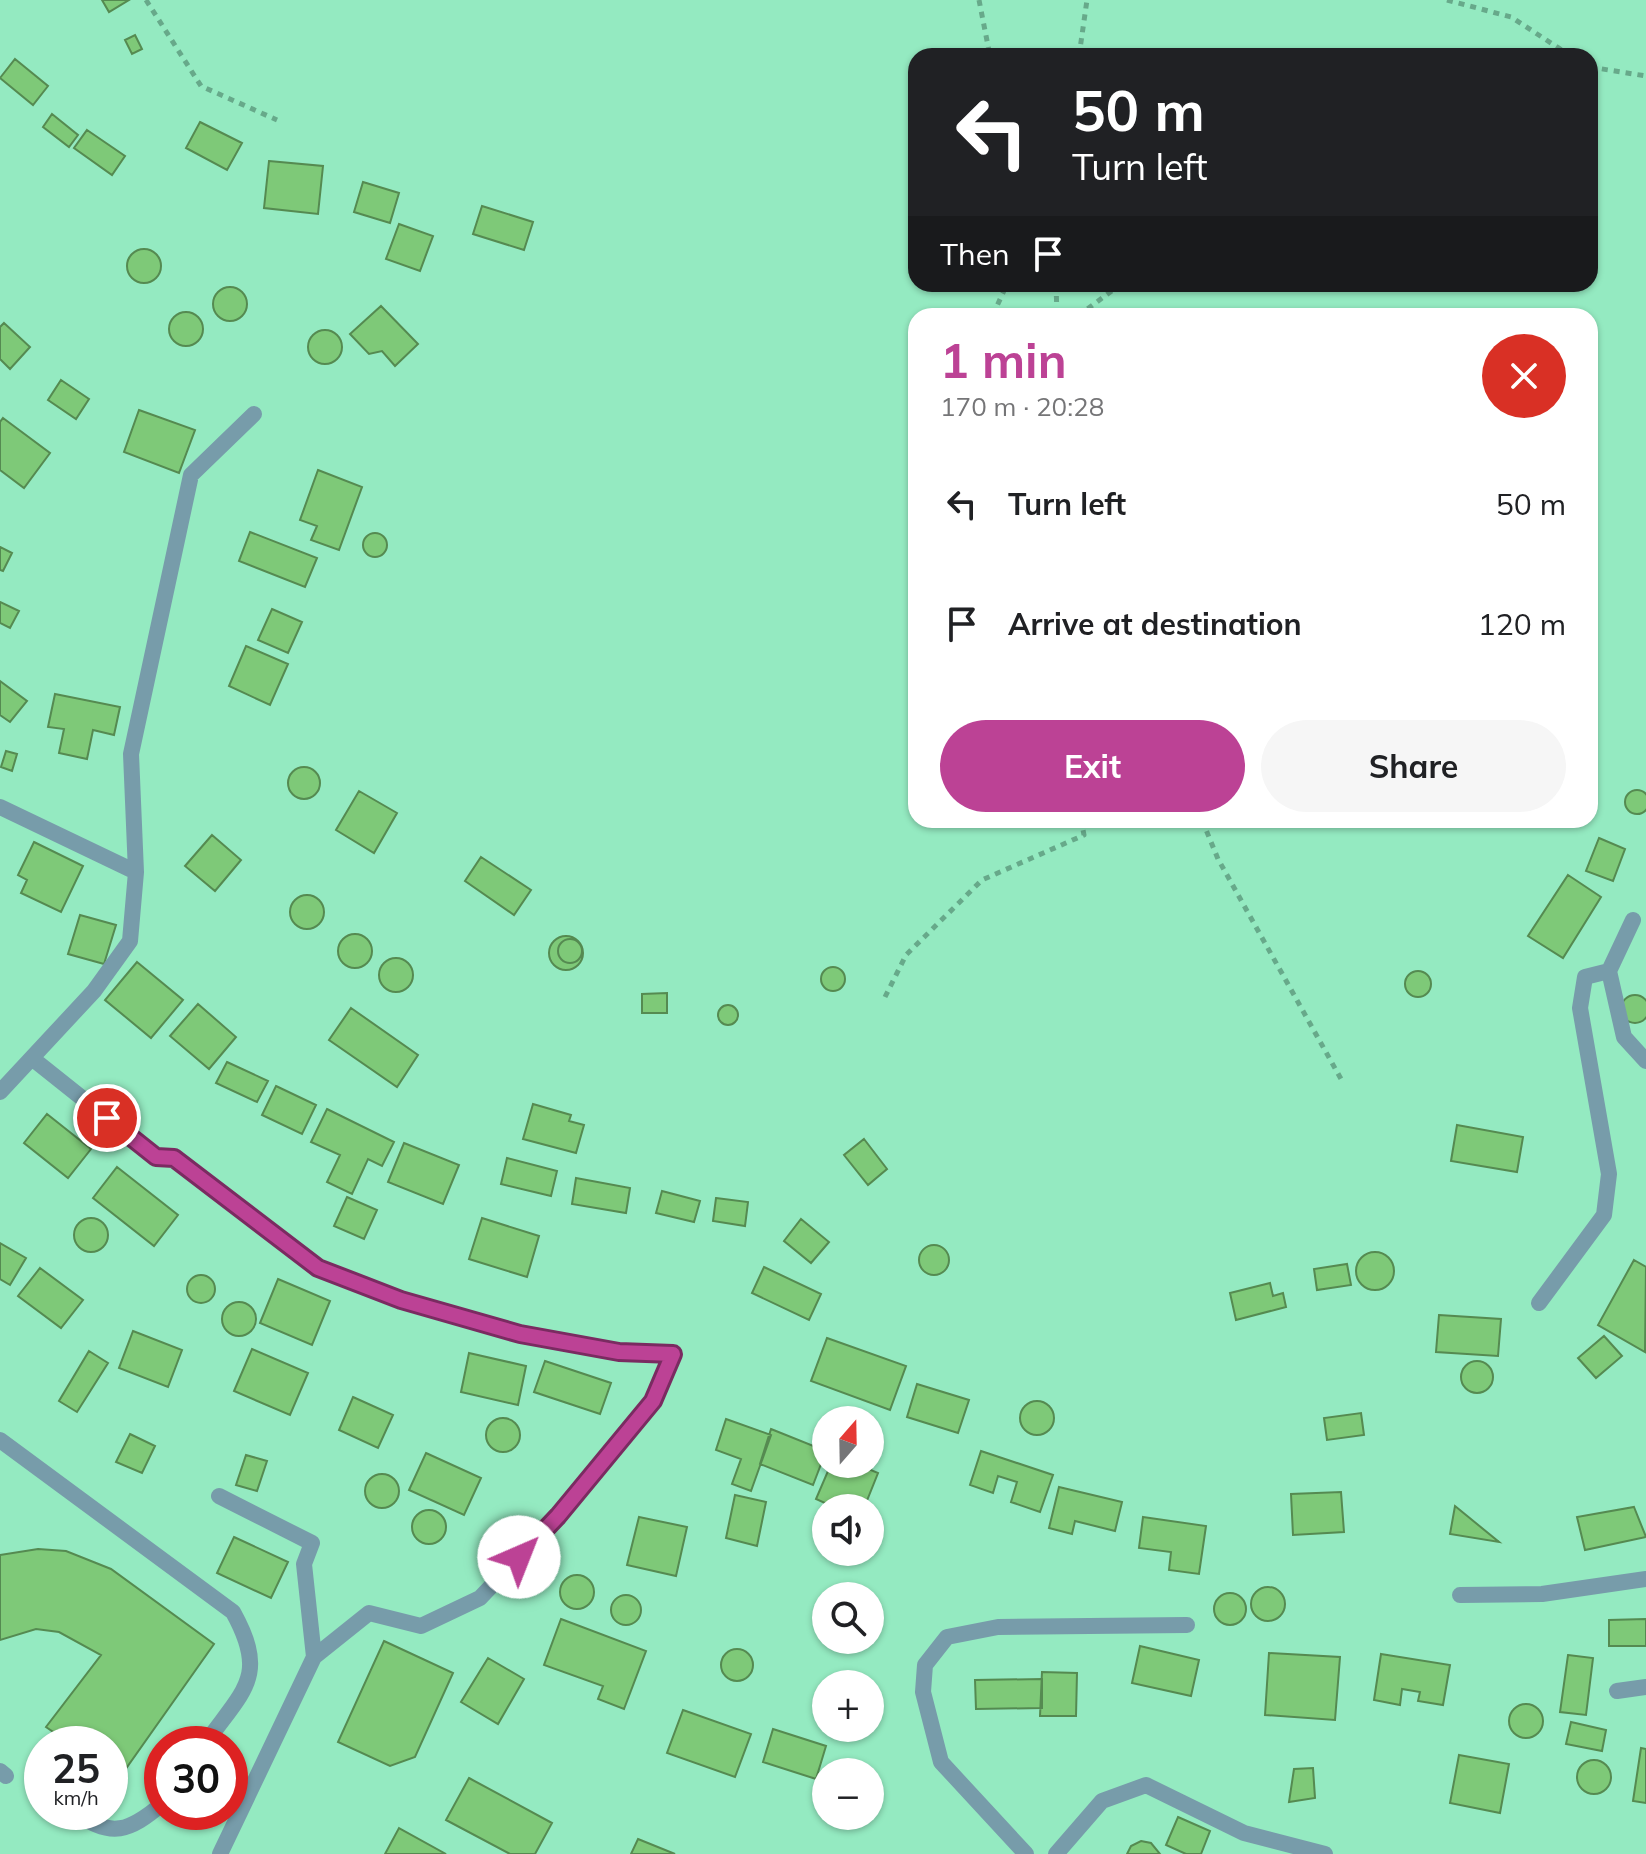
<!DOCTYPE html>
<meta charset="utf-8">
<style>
body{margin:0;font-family:Mulish,sans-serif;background:#f6f6f6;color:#202124;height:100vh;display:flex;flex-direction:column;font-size:30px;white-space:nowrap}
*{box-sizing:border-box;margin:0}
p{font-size:26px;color:#757577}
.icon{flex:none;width:44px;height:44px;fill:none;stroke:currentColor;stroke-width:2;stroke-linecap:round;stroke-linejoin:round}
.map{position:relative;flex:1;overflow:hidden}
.details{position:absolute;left:908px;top:308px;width:690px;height:520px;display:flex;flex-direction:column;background:#fff;border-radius:24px;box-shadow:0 2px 6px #0004}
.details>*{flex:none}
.banner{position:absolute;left:908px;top:48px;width:690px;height:244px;border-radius:24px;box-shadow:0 2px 6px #0004;background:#202124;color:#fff;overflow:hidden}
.needle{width:52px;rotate:20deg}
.controls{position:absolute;left:812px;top:1406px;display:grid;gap:16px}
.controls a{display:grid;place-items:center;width:72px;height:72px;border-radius:50%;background:#fff;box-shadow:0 2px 6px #0004;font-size:40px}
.speed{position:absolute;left:24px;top:1726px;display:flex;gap:16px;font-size:40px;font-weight:700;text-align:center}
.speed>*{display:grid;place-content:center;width:104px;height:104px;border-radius:50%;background:#fff;box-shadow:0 2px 6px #0004;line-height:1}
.speed small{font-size:20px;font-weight:400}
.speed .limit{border:12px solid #d22;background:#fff;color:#111}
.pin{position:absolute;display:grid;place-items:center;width:68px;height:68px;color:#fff;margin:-34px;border:4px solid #fff;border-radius:50%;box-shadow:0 2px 8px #0007}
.me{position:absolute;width:88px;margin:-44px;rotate:44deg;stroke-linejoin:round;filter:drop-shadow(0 0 6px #0008)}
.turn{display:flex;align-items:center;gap:28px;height:168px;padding:0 32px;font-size:36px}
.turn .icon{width:104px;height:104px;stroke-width:2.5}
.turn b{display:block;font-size:56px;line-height:68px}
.then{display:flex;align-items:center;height:76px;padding:0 32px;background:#0003;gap:16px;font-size:30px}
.round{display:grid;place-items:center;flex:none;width:84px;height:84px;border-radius:42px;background:#f6f6f6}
.overview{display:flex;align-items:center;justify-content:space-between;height:136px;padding:0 32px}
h1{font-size:48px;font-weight:700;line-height:60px;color:#bc4295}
.action{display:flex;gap:16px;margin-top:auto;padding:16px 32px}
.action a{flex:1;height:92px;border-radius:48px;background:#bc4295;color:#fff;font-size:32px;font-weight:700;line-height:92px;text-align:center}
.action a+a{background:#f6f6f6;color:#202124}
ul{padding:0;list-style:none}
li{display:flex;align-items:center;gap:24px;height:120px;padding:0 32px}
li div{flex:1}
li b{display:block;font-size:30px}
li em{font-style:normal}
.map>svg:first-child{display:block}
.building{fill:#7ec978;stroke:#558a51;stroke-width:2}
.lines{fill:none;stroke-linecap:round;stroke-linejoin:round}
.path{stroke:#67a98a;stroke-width:5;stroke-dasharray:6 6;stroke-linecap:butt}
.service{stroke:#779caa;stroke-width:16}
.minor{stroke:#779caa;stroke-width:16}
.route-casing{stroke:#7a2b61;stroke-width:20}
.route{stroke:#bc4295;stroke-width:14}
</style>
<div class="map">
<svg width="1646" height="1854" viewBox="0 0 1646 1854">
<rect width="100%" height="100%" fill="#94eac1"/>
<path class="building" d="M102,0h27l-20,12z
M135,35l7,14 -10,5 -7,-14z
M15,59l33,27 -15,19 -33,-27z
M52,114l26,21 -9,12 -26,-20z
M200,122l42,21 -15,27 -41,-22z
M87,130l38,26 -13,19 -38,-27z
M269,161l54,5 -5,48 -54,-6z
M363,182l36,11 -9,30 -36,-11z
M482,206l51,16 -9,28 -51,-16z
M399,224l34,12 -13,35 -34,-12z
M127 266a17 17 0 1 1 34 0a17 17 0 1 1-34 0Z
M213 304a17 17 0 1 1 34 0a17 17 0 1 1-34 0Z
M381,306l37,38 -23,22 -13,-15 -13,3 -19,-20z
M169 329a17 17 0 1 1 34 0a17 17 0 1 1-34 0Z
M4,323l26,24 -20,22 -10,-10v-32z
M308 347a17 17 0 1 1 34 0a17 17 0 1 1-34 0Z
M61,380l28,19 -13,20 -28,-19z
M139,410l56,20 -16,43 -55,-21z
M3,418l47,35 -26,35 -24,-18v-48z
M318,470l44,17 -23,63 -28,-10 6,-14 -17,-6z
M250,532l67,26 -12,29 -66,-26z
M363 545a12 12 0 1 1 24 0a12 12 0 1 1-24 0Z
M0,547l12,6 -9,18 -3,-1z
M0,602l19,9 -9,17 -10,-5z
M272,609l30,13 -14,31 -30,-13z
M246,646l42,18 -18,41 -41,-19z
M0,681l27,20 -17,21 -10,-7z
M55,694l65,13 -6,28 -21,-5 -6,29 -28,-6 5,-24 -16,-2z
M6,751l11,3 -5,17 -11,-4z
M288 783a16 16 0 1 1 32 0a16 16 0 1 1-32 0Z
M1625 802a12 12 0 1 1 24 0a12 12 0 1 1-24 0Z
M359,791l38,22 -23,40 -38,-23z
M212,835l29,25 -26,31 -30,-25z
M1599,838l26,11 -12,32 -27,-10z
M34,842l49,24 -22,46 -40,-19 6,-13 -9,-5z
M481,857l50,33 -17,25 -49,-34z
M1568,875l33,22 -38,61 -35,-22z
M290 912a17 17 0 1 1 34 0a17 17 0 1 1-34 0Z
M80,915l36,10 -12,39 -36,-10z
M338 951a17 17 0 1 1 34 0a17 17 0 1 1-34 0Z
M549 953a17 17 0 1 1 34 0a17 17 0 1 1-34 0Z
M558 951a12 12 0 1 1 24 0a12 12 0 1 1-24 0Z
M379 975a17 17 0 1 1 34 0a17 17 0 1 1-34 0Z
M137,962l46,38 -32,38 -46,-38z
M821 979a12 12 0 1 1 24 0a12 12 0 1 1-24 0Z
M1405 984a13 13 0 1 1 26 0a13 13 0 1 1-26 0Z
M667,993v20h-25v-19z
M1621 1009a14 14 0 1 1 28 0a14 14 0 1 1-28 0Z
M198,1004l38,33 -27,32 -39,-33z
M718 1015a10 10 0 1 1 20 0a10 10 0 1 1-20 0Z
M351,1008l67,47 -21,32 -68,-47z
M227,1062l41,19 -11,21 -41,-19z
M276,1086l40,19 -14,29 -40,-19z
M533,1104l38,11 -2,6 15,4 -8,28 -53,-14z
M327,1109l67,33 -12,24 -14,-7 -16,35 -25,-12 13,-27 -29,-13z
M47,1114l44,35 -23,29 -44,-35z
M1457,1125l66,12 -6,35 -66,-11z
M864,1139l23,30 -19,16 -24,-30z
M404,1143l55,22 -16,39 -55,-22z
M507,1158l50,13 -6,25 -50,-12z
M117,1167l61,48 -24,31 -61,-48z
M576,1178l54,10 -4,25 -54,-9z
M662,1191l38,10 -6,21 -38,-9z
M347,1197l30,13 -13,29 -30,-13z
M716,1198l32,4 -3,24 -32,-5z
M482,1218l57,18 -12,41 -58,-18z
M74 1235a17 17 0 1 1 34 0a17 17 0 1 1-34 0Z
M801,1219l28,23 -18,21 -27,-22z
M0,1243l26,15 -16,27 -10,-6z
M919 1260a15 15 0 1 1 30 0a15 15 0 1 1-30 0Z
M1356 1271a19 19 0 1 1 38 0a19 19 0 1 1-38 0Z
M1634,1260l12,7 -1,85 -47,-27z
M1347,1264l4,21 -34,5 -3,-21z
M764,1267l57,27 -12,26 -57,-27z
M40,1268l43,32 -22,28 -43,-32z
M187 1289a14 14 0 1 1 28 0a14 14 0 1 1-28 0Z
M278,1279l52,22 -18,44 -52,-22z
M1270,1283l3,13 10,-3 3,14 -50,13 -6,-27z
M222 1319a17 17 0 1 1 34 0a17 17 0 1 1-34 0Z
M1439,1315l62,4 -3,37 -62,-4z
M133,1331l49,19 -14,37 -49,-19z
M1604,1336l18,20 -26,22 -18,-20z
M827,1338l79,28 -16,44 -79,-29z
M252,1349l56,24 -18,42 -56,-24z
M89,1351l19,12 -31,49 -18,-11z
M469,1353l57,13 -8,39 -57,-13z
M545,1361l66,22 -11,31 -66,-22z
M1461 1377a16 16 0 1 1 32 0a16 16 0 1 1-32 0Z
M917,1384l52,16 -11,33 -51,-16z
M353,1397l40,18 -15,33 -39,-18z
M1020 1418a17 17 0 1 1 34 0a17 17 0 1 1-34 0Z
M1361,1413l3,22 -37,5 -3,-22z
M486 1435a17 17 0 1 1 34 0a17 17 0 1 1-34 0Z
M726,1419l45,16 -20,56 -19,-7 9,-25 -25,-9z
M771,1429l55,22 -13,34 -53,-21z
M130,1434l25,12 -13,27 -26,-11z
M981,1451l72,24 -13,37 -29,-10 6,-20 -19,-6 -5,17 -23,-8z
M426,1453l55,25 -17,37 -55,-25z
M246,1455l21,6 -10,30 -21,-6z
M831,1464h26l21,9 -14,35h-28l-20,-9z
M365 1491a17 17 0 1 1 34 0a17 17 0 1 1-34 0Z
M1059,1487l63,15 -7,29 -40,-10 -3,13 -23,-6z
M1341,1492l3,40 -51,3 -2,-41z
M735,1495l31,7 -9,44 -31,-8z
M1455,1506l44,36 -49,-8z
M1634,1507l12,30 -61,13 -8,-33z
M412 1527a17 17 0 1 1 34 0a17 17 0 1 1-34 0Z
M639,1517l48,10 -11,49 -49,-11z
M1143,1517l63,9 -7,48 -30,-4 2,-18 -32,-4z
M234,1537l54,25 -17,36 -54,-25z
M38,1549l28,2 45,18 103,75 -94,133 -10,-7v-26h-39l-25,-17 55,-72 -42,-23 -23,-3 -36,11v-85z
M560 1592a17 17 0 1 1 34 0a17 17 0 1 1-34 0Z
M1251 1604a17 17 0 1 1 34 0a17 17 0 1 1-34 0Z
M1214 1609a16 16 0 1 1 32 0a16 16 0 1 1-32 0Z
M611 1610a15 15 0 1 1 30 0a15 15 0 1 1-30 0Z
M561,1619l85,32 -22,58 -26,-10 5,-13 -59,-21z
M1646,1619v27h-37v-26z
M384,1641l69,32 -38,84 -25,9 -52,-24z
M1140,1646l59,14 -8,36 -59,-13z
M721 1665a16 16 0 1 1 32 0a16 16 0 1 1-32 0Z
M1269,1653l71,4 -5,63 -70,-5z
M1381,1654l69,11 -7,40 -25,-4 2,-9 -18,-3 -2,16 -26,-5z
M1568,1655l25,3 -7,57 -26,-3z
M488,1658l36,21 -26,45 -37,-22z
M1042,1672l35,1 -1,43h-36z
M1042,1679v29l-66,1 -1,-29z
M1509 1721a17 17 0 1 1 34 0a17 17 0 1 1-34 0Z
M683,1710l68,24 -16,43 -68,-24z
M1571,1722l35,8 -4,21 -36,-7z
M773,1729l53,17 -10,33 -53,-17z
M1641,1748l5,1v54l-13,-2z
M1459,1755l50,9 -9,49 -50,-10z
M1577 1777a17 17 0 1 1 34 0a17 17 0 1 1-34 0Z
M1313,1768l2,30 -26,4 5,-33z
M469,1778l83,45 -17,31h-25l-64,-34z
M1178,1817l32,14 -9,23h-15l-20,-9z
M399,1828l47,26h-61z
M638,1839l37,15h-44z
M1141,1841l10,2 9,11h-33l4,-8z"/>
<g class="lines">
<path class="path" d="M146,0l55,86 76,34
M979,0l11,56
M1447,0l64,17 60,39
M1079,56l8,-56
M1590,67l56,9
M1056,284l1,32
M1000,316l-3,-10 10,-22
M1078,316l43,-32
M1202,820l16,39 123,220
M885,997l21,-42 76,-75 102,-45 -3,-15"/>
<path class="service" d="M0,1771l6,5"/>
<path class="minor" d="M0,807l136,65
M1633,920l-24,51 15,66 22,24
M33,1059l123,98 18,1 144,110 83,32 119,34 99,18 54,2 -20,47 -95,115 -78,82 -59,28 -52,-13 -55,44 -94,197
M0,1092l94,-101 36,-50 6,-69 -5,-118 60,-279 63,-61
M1539,1303l65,-88 5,-41 -29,-166 5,-31 24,-6
M0,1440l233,172c36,65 10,78 -28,132
M219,1496l93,47 -8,21 10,93
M1460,1595l82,-1 104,-15
M1617,1691l29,-4
M75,1812c36,27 55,19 87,-8
M1026,1854l-85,-92 -18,-70 2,-27 22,-28 51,-10 189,-2
M1056,1854l46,-53 44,-16 98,48 81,21"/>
</g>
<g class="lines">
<defs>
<path id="route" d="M107,1118l49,39 18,1 144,110 83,32 119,34 99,18 54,2 -20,47 -95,115 -39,41"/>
</defs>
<use href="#route" class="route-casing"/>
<use href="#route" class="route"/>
</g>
</svg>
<div class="controls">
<a><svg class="needle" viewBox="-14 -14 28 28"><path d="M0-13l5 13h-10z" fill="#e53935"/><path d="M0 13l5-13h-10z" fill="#757577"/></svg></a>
<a><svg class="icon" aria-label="sound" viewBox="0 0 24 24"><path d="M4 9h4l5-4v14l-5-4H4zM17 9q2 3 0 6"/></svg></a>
<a><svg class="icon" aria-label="search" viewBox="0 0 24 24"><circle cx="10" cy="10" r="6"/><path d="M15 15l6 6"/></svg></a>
<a>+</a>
<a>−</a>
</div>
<div class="speed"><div>25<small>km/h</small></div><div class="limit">30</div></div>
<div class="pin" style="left:107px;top:1118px;background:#d93025"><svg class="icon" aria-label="arrive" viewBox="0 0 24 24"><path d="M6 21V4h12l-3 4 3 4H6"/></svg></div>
<svg class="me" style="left:519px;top:1557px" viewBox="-20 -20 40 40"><circle r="19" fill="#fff"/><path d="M0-13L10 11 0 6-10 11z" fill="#bc4295"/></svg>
<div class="banner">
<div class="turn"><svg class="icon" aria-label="left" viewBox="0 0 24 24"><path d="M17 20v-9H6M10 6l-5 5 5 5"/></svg><div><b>50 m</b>Turn left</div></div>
<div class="then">Then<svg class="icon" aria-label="arrive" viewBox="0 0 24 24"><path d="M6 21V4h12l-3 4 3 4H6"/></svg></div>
</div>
<section class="details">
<div class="overview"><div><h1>1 min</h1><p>170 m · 20:28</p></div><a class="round" style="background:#d93025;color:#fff"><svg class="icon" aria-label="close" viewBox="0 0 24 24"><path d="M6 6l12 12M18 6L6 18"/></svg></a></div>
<ul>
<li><svg class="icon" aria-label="left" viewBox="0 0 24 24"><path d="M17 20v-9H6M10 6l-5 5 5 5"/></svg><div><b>Turn left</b></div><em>50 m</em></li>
<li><svg class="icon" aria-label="arrive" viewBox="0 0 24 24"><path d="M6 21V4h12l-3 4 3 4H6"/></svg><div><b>Arrive at destination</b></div><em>120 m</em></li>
</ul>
<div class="action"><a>Exit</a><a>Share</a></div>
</section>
</div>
